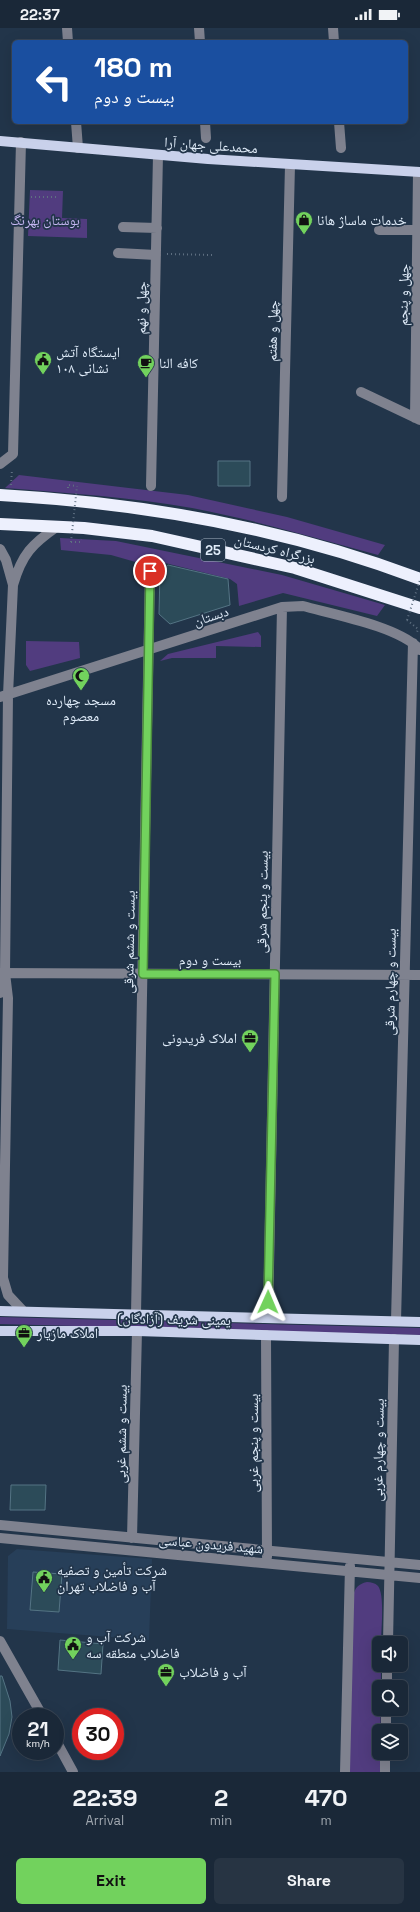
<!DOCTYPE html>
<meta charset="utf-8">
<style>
body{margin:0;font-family:"Space Grotesk","Noto Naskh Arabic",sans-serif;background:#273443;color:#f1f3f6;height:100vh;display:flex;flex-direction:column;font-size:15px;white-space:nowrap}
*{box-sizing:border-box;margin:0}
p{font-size:13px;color:#9fa6ae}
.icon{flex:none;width:22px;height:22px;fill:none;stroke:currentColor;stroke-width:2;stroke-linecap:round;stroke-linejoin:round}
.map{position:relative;height:1744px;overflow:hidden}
.drawer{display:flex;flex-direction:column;background:#1a2838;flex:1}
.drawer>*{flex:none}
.guide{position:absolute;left:12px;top:12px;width:396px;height:84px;border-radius:6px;box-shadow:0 4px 16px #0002,0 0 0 1px #384453;background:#1a4fa0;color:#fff;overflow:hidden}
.fabs{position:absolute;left:372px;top:1608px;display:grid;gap:8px}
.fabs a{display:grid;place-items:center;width:36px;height:36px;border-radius:6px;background:#1a2838;box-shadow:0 4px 16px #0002,0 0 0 1px #384453;font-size:20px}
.speed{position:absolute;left:12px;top:1680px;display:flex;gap:8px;font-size:20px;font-weight:700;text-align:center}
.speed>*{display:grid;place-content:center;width:52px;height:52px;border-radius:50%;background:#1a2838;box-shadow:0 4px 16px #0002,0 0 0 1px #384453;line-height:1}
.speed small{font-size:10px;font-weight:400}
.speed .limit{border:6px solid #d22;background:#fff;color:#111}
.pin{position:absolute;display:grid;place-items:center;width:34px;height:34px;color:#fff;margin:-17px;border:2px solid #fff;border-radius:50%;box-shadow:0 1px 4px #0007}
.me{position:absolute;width:44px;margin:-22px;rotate:1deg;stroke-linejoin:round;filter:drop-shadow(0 0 3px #0008)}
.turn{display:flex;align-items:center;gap:14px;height:84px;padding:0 16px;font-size:18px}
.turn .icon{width:52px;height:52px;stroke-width:2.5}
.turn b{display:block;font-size:28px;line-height:34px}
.eta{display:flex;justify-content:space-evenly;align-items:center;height:68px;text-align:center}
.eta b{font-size:24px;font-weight:700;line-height:28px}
.action{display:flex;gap:8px;margin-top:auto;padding:8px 16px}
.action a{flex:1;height:46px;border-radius:6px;background:#72d25d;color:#111;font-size:16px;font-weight:700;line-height:46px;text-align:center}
.action a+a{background:#273443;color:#f1f3f6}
.status{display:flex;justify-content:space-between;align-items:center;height:28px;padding:0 20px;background:#1a2838;direction:ltr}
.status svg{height:11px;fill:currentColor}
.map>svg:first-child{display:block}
.built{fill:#273f59}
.green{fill:#513c7f}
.building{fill:#2c4b59;stroke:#547484}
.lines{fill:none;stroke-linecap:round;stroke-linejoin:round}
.path{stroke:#5e6f81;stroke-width:2;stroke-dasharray:1 3;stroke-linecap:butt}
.minor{stroke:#7f828f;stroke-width:10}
.major{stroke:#c9d1eb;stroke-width:10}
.highway{stroke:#edf0fd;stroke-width:12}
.path-bridge{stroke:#5e6f81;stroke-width:2;stroke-dasharray:1 3;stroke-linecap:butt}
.route-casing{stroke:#4a883c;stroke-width:10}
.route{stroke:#72d25d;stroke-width:7}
.labels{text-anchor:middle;stroke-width:3.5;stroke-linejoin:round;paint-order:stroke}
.shield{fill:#22354a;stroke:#a8b6c5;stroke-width:1}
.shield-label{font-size:13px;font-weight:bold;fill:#e1edfa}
.street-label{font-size:14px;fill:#e1edfa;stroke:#22354a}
.park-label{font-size:14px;fill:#c6b7f3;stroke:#22354a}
.poi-label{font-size:14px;fill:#e1edfa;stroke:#22354a;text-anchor:start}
</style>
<div class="status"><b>22:37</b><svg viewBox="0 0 49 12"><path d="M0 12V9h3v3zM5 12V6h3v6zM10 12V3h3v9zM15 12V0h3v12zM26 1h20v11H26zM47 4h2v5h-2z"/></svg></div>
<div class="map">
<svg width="420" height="1744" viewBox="0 0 420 1744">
<rect width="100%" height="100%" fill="#22354a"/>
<path class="built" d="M17,1521l135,10 -3,81 -142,-11 1,-73z"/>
<path class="green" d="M30,162l33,1 -1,27 25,1v19l-59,-2z
M19,447l169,20 99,22 98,28 -7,10c-62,-17 -123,-35 -186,-47 -61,-11 -125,-15 -187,-20z
M60,510l56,3 166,34 103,30 -8,11 -94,-23 -44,13 -2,-22 -7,-5 -65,-16 -12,4 -42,-12 -50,-5z
M258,604l3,4v11l-45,-1v12h-44l-12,3 8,-7z
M26,613l53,1 1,16 -50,13 -4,-6z
M0,1289l420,11v7l-420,-11z
M367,1554c4,0 8,1 11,4 7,9 3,45 3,57h-2v22h2l-1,107h-31l4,-176c2,-8 5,-12 14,-14z"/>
<path class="building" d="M218,433h32v25h-32z
M168,537l60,14 2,26 -60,19 -11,-10 1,-43z
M11,1457h35l-1,25h-35z
M33,1544l29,2 -3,38 -29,-2z
M60,1612l43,4 -2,30 -43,-4z
M0,1648h2l8,25 2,16 -3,17 -9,22z"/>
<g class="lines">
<path class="path" d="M31,169h27
M167,226l45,1
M11,457l1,-16
M68,460v-3l9,1
M71,514h9l1,-3
M407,592l11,9 -1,3"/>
<path class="minor" d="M67,0l1,14
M199,0l1,14
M333,0l1,14
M76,94l2,26
M205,94l1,16
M339,94l2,26
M123,199l34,1
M379,202h38
M118,225l38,2
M361,364l59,28
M415,390l3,-246
M0,436l13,-10 8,-312
M151,458l7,-331
M282,469l8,-332
M0,521l6,11 7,25c9,-31 19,-41 45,-59
M0,669l282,-90 21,-1c29,8 98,21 117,44
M0,945l420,2
M5,945l3,-278 5,-110
M0,965l5,-20 3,25 -5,280 5,17 15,16
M136,1286l14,-743
M268,1290l14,-711
M396,1293l17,-678
M266,1307l1,222
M0,1497l420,40
M0,1510l420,40
M132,1510l5,-207
M0,1613l43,76
M388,1615l6,-304
M387,1659v-22
M386,1703v-22
M55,1711l18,33
M345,1744l5,-206
M385,1744v-19"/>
<path class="major" d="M0,113l208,18 212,13
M0,1283l420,11
M0,1303h137l283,9"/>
<path class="highway" d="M0,467c143,8 286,33 420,84
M0,496l84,4 68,8 143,32 125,40"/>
<path class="path-bridge" d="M71,514l6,-56
M407,592l13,-40"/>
</g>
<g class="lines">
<defs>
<path id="route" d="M150,543l-7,403h132l-7,328"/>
</defs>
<use href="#route" class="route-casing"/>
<use href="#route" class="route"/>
</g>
<defs>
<symbol id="shop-pin" viewBox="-11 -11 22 30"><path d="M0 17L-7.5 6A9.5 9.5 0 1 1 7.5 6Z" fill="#72d25d" stroke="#22354a"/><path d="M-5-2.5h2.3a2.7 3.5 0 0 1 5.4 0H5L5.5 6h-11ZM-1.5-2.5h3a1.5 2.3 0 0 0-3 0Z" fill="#111"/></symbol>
<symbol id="civic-pin" viewBox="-11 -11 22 30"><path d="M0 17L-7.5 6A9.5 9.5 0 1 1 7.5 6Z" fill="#72d25d" stroke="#22354a"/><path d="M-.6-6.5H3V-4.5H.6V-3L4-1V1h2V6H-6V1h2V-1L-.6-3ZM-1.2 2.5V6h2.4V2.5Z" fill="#111"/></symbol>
<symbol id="cafe-pin" viewBox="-11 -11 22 30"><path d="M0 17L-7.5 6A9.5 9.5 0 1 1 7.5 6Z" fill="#72d25d" stroke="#22354a"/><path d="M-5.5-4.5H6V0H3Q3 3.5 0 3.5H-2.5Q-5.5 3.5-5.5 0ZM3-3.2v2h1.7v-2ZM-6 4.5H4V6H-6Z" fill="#111"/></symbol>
<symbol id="mosque-pin" viewBox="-11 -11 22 30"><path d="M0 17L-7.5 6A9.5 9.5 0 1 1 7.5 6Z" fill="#72d25d" stroke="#22354a"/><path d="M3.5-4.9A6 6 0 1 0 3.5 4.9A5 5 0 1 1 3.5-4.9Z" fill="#111"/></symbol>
<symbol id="office-pin" viewBox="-11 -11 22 30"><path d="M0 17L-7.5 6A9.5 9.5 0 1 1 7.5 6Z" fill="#72d25d" stroke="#22354a"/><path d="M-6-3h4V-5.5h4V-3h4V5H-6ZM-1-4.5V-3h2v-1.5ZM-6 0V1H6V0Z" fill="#111"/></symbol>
</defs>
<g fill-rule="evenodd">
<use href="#shop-pin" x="294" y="182" width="20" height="27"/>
<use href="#civic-pin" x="33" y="322" width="20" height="27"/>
<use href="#cafe-pin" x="136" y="325" width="20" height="27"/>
<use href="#mosque-pin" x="71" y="638" width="20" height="27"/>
<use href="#office-pin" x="240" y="1000" width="20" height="27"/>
<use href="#office-pin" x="14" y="1295" width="20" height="27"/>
<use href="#civic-pin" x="34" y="1540" width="20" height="27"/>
<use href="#civic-pin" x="63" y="1607" width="20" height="27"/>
<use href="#office-pin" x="156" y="1634" width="20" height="27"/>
</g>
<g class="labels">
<rect class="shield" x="201" y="511" width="24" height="22" rx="3"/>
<g class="shield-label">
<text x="213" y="527">25</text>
</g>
<g class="street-label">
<text transform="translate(211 117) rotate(4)" y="5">محمدعلی جهان آرا</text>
<text transform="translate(403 267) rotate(-89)" y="5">چهل و پنجم</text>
<text transform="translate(141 280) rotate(-89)" y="5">چهل و نهم</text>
<text transform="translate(272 303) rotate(-89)" y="5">چهل و هفتم</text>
<text transform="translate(275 521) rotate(14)" y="5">بزرگراه کردستان</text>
<text transform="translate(211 588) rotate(-18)" y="5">دبستان</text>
<text transform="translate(262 874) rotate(-89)" y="5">بیست و پنجم شرقی</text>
<text transform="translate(129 914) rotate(-89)" y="5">بیست و ششم شرقی</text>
<text x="210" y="937">بیست و دوم</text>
<text transform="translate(390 954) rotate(-89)" y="5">بیست و چهارم شرقی</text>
<text transform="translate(174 1291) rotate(1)" y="5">یمینی شریف (آزادگان)</text>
<text transform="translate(121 1406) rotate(-89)" y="5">بیست و ششم غربی</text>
<text transform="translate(253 1415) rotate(-90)" y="5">بیست و پنجم غربی</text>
<text transform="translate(378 1422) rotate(-89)" y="5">بیست و چهارم غربی</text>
<text transform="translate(211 1516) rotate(5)" y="5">شهید فریدون عباسی</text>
</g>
<g class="park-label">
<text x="45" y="197">بوستان بهرنگ</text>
</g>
<g class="poi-label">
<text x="317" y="197">خدمات ماساژ هانا</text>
<text x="56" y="329">ایستگاه آتش<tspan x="56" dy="16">نشانی ۱۰۸</tspan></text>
<text x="159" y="340">کافه النا</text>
<text x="81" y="677" text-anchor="middle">مسجد چهارده<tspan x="81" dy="16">معصوم</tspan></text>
<text x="237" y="1015" text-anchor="end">املاک فریدونی</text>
<text x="37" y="1310">املاک مازیار</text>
<text x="57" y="1547">شركت تأمين و تصفيه<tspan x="57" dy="16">آب و فاضلاب تهران</tspan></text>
<text x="86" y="1614">شرکت آب و<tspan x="86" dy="16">فاضلاب منطقه سه</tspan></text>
<text x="179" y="1649">آب و فاضلاب</text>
</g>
</g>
</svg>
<div class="fabs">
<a><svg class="icon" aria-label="sound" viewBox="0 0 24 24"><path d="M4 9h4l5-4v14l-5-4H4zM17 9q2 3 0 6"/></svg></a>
<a><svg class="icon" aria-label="search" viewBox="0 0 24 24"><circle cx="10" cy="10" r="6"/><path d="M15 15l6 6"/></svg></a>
<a><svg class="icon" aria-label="layers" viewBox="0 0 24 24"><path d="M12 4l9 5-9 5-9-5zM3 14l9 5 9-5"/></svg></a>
</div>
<div class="speed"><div>21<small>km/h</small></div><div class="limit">30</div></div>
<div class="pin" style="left:150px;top:543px;background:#d93025"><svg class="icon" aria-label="arrive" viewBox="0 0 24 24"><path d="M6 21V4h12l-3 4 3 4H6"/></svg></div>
<svg class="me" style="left:268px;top:1274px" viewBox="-20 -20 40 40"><path d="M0-17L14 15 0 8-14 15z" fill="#72d25d" stroke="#fff" stroke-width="4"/></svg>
<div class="guide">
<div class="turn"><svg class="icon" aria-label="left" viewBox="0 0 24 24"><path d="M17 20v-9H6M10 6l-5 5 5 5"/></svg><div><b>180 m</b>بیست و دوم</div></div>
</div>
</div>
<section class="drawer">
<div class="eta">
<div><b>22:39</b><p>Arrival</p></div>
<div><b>2</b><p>min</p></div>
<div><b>470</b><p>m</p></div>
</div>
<div class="action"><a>Exit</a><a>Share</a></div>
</section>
